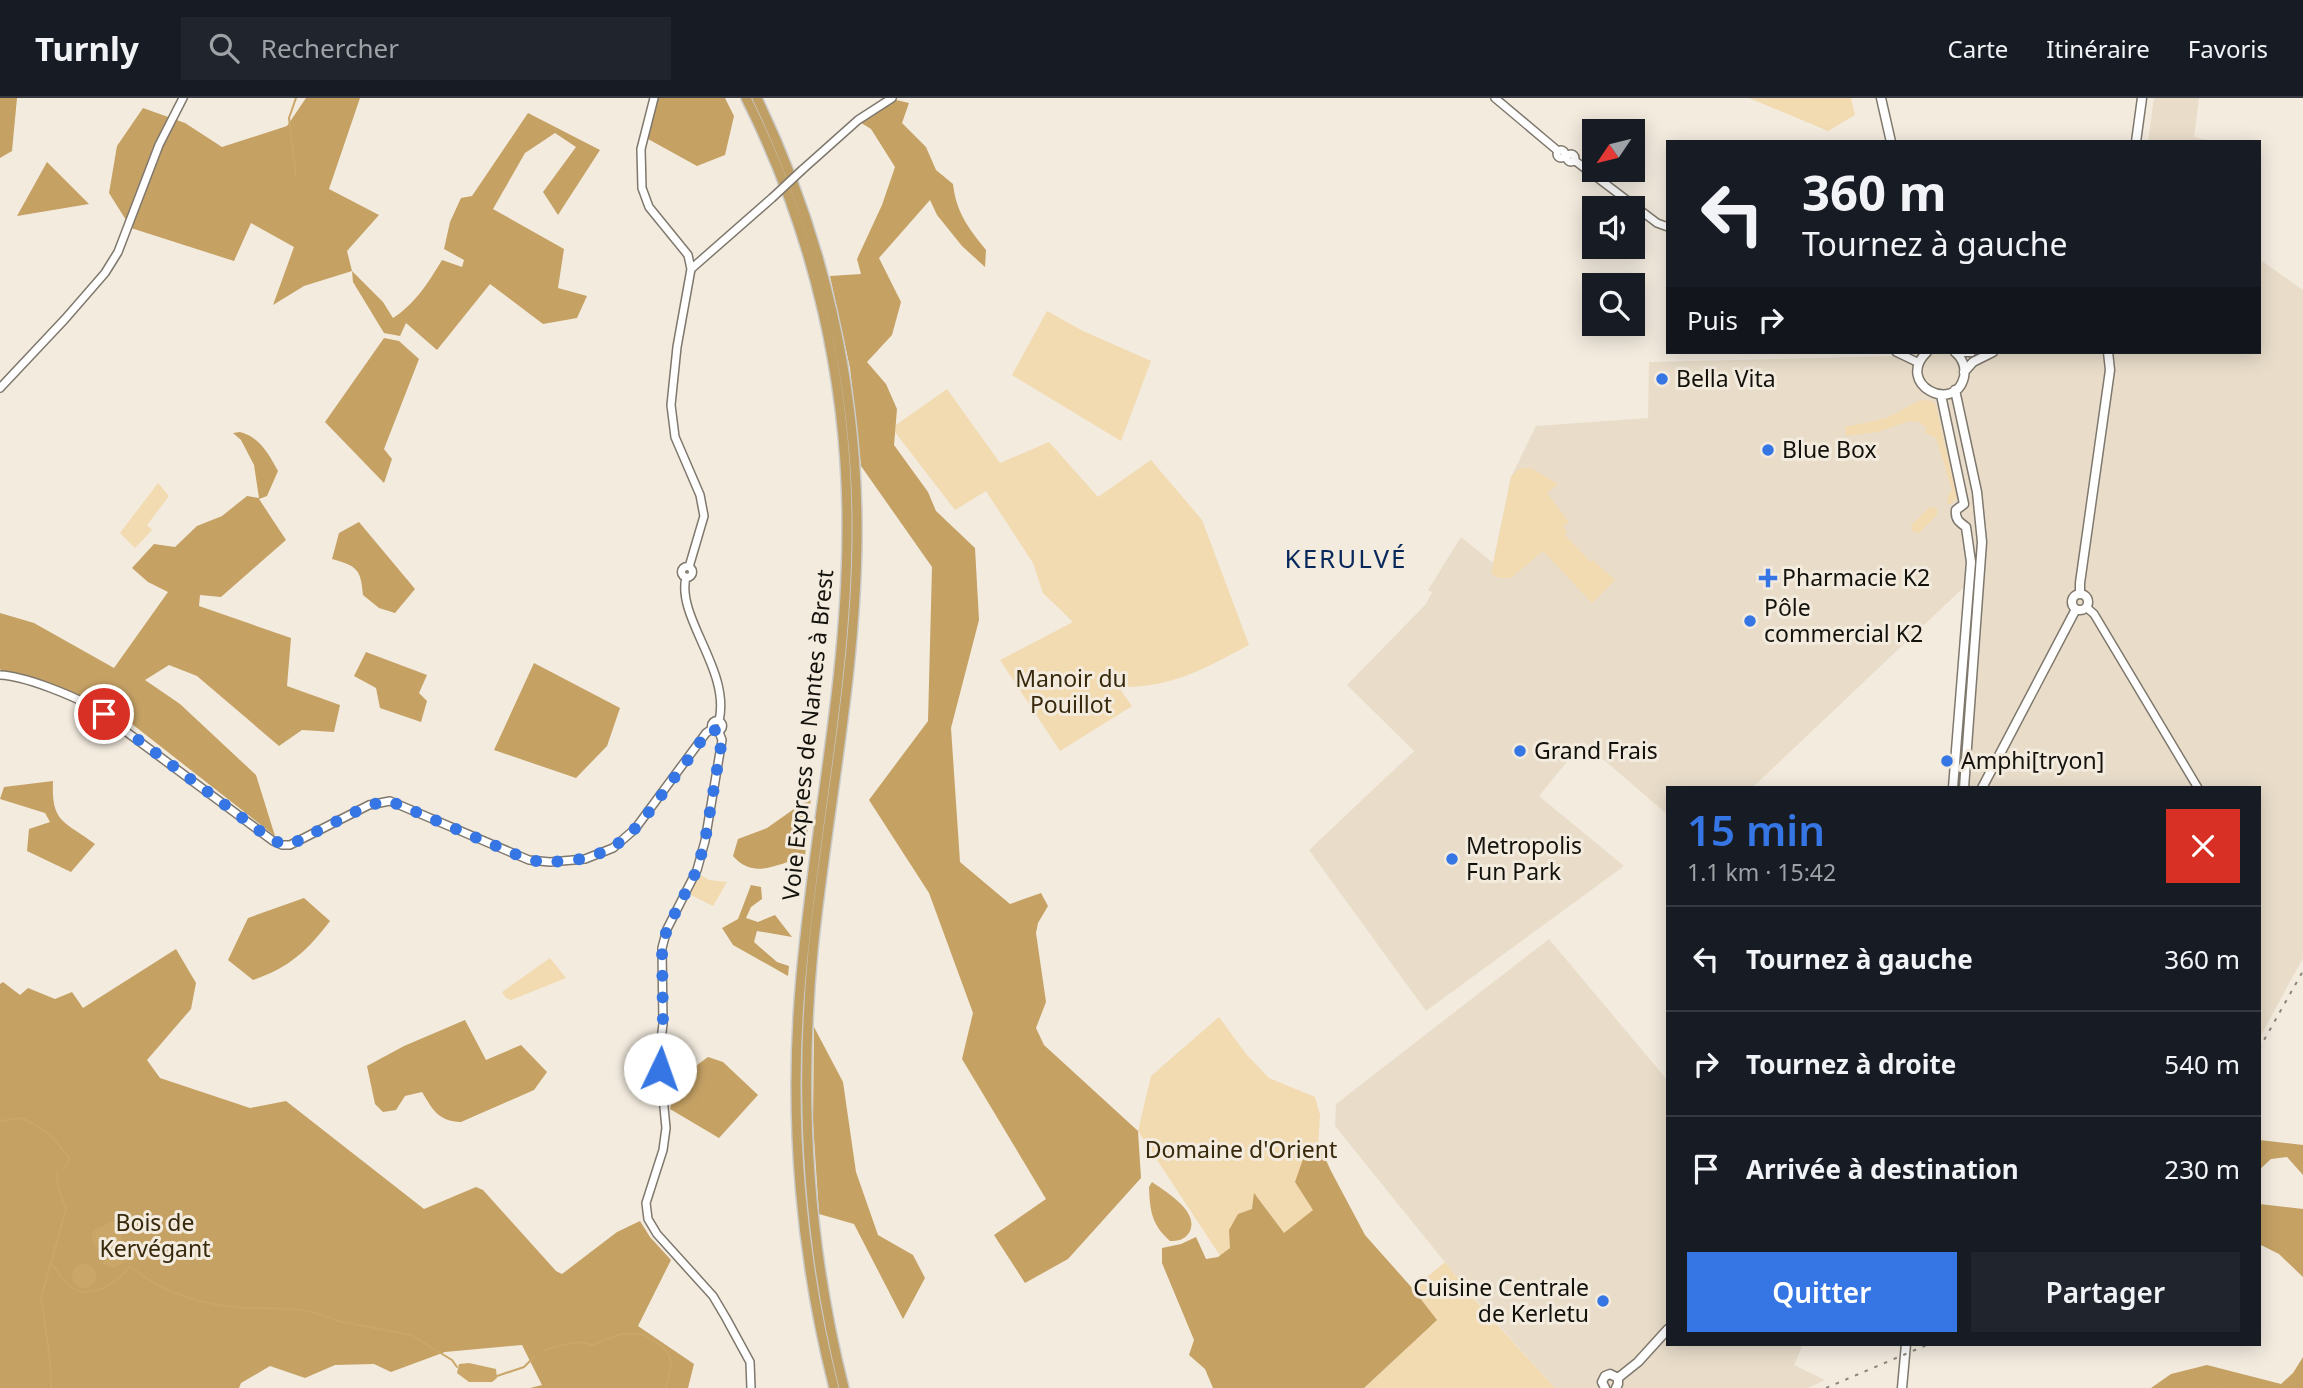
<!DOCTYPE html>
<html lang="fr">
<meta charset="utf-8">
<style>
body{margin:0;font-family:"Noto Sans",sans-serif;background:#20242c;color:#f1f3f6;height:100vh;display:flex;flex-direction:column;font-size:26px;white-space:nowrap}
*{box-sizing:border-box;margin:0}
p{font-size:23px;color:#9ea1a6}
.icon{flex:none;width:38px;height:38px;fill:none;stroke:currentColor;stroke-width:2;stroke-linecap:round;stroke-linejoin:round}
.map{position:relative;flex:1;overflow:hidden}
.drawer{position:absolute;left:1666px;top:688px;width:595px;height:560px;display:flex;flex-direction:column;background:#171b24;border-radius:0px;box-shadow:0 4px 18px #0003}
.drawer>*{flex:none}
.banner{position:absolute;left:1666px;top:42px;width:595px;height:214px;border-radius:0px;box-shadow:0 4px 18px #0003;background:#171b24;color:#f1f3f6;overflow:hidden}
.needle{width:46px;rotate:235deg}
.controls{position:absolute;left:1582px;top:21px;display:grid;gap:14px}
.controls a{display:grid;place-items:center;width:63px;height:63px;border-radius:0px;background:#171b24;box-shadow:0 4px 18px #0003;font-size:35px}
.pin{position:absolute;display:grid;place-items:center;width:60px;height:60px;color:#fff;margin:-30px;border:4px solid #fff;border-radius:50%;box-shadow:0 2px 7px #0007}
.me{position:absolute;width:77px;margin:-38px;rotate:3deg;stroke-linejoin:round;filter:drop-shadow(0 0 5px #0008)}
.turn{display:flex;align-items:center;gap:24px;height:147px;padding:0 21px;font-size:32px}
.turn .icon{width:91px;height:91px;stroke-width:2.5}
.turn b{display:block;font-size:49px;line-height:60px}
.then{display:flex;align-items:center;height:66px;padding:0 21px;background:#0003;gap:14px;font-size:26px}
.round{display:grid;place-items:center;flex:none;width:74px;height:74px;border-radius:0px;background:#20242c}
.overview{display:flex;align-items:center;justify-content:space-between;height:119px;padding:0 21px}
h1{font-size:42px;font-weight:600;line-height:52px;color:#3576e4}
.cta{display:flex;gap:14px;margin-top:auto;padding:14px 21px}
.cta a{flex:1;height:80px;border-radius:0px;background:#3576e4;color:#fff;font-size:28px;font-weight:600;line-height:80px;text-align:center}
.cta a+a{background:#20242c;color:#f1f3f6}
ul{padding:0;list-style:none}
li{display:flex;align-items:center;gap:21px;height:105px;padding:0 21px;border-top:2px solid #363941}
li div{flex:1}
li b{display:block;font-size:26px}
li em{font-style:normal}
header{display:flex;align-items:center;gap:42px;box-sizing:border-box;height:98px;padding:0 35px;background:#171b24;border-bottom:2px solid #363941}
header strong{font-size:33px}
nav{display:flex;gap:38px;margin-inline-start:auto;font-size:24px}
.search{width:490px;height:63px;background:#20242c;display:flex;align-items:center;gap:18px;box-sizing:border-box;padding:0 24px;border-radius:0px;color:#9ea1a6;font-size:26px}
.map>svg:first-child{display:block}
.built{fill:#e9ddca}
.green{fill:#f2dab1}
.forest{fill:#c5a164}
.water{fill:#caa669}
.lines{fill:none;stroke-linecap:round;stroke-linejoin:round}
.stream{stroke:#caa669;stroke-width:2}
.tertiary-casing{stroke:#7f786d;stroke-width:10}
.secondary-casing{stroke:#7f786d;stroke-width:11}
.trunk-casing{stroke:#cbcbca;stroke-width:12}
.tertiary{stroke:#fff;stroke-width:7}
.secondary{stroke:#fff;stroke-width:8}
.trunk{stroke:#bf9f64;stroke-width:9}
.rail{stroke:#8b857c;stroke-width:2;stroke-dasharray:3.5 7;stroke-linecap:butt}
.tertiary-bridge-casing{stroke:#7f786d;stroke-width:10;stroke-linecap:butt}
.tertiary-bridge{stroke:#fff;stroke-width:7}
.route{stroke:#3576e4;stroke-width:12;stroke-dasharray:0 21.6}
.poi-dot{fill:#3576e4;stroke:#f3ebde;stroke-width:2.5}
.labels{text-anchor:middle;stroke-width:6;stroke-linejoin:round;paint-order:stroke}
.poi-label{font-size:23px;fill:#14120d;stroke:#f3ebde;text-anchor:start}
.park-label{font-size:23px;fill:#38290c;stroke:#f3ebde}
.street-label{font-size:23px;fill:#14120d;stroke:#f3ebde}
.quarter-label{font-size:26px;letter-spacing:2px;fill:#08285c;stroke:#f3ebde}
</style>
<header>
<strong>Turnly</strong>
<div class="search"><svg class="icon" aria-label="search" viewBox="0 0 24 24"><circle cx="10" cy="10" r="6"/><path d="M15 15l6 6"/></svg>Rechercher</div>
<nav><a>Carte</a><a>Itinéraire</a><a>Favoris</a></nav>
</header>
<div class="map">
<svg width="2303" height="1290" viewBox="0 0 2303 1290">
<rect width="100%" height="100%" fill="#f3ebde"/>
<path class="built" d="M2154,0h45l-5,39 22,5h-68z
M2259,161l44,31v668l-44,81v-251l-298,-1 20,-216 -228,216 -85,1v27l-85,-73 -44,54 85,70 -198,145 -117,-161 105,-99 -67,-66 79,-81 6,-12 -4,-2 33,-53 32,26 18,-86 25,-51 112,-8 1,-56 254,-6 6,-4h350z
M1549,841l119,142v263h135l-9,21 31,15 -17,8h-253l-82,-91 -138,-171 1,-22z"/>
<path class="green" d="M1749,0h102l4,17 -27,16z
M1047,213l36,20 68,30 -30,80 -109,-66z
M947,291l53,74 49,-21 49,55 53,-37 51,60 47,125c-41,22 -76,42 -124,42l-4,4 11,15 -72,45 -60,-91 73,-38 -30,-29 -10,-30 -47,-72 -31,19 -60,-78 1,-7z
M1920,302l13,1 3,4 21,93 -6,6h-4l1,-8 4,-6 -16,-52 -12,-6 3,-3 -7,-7 -11,-1 -31,11 -32,4 -1,-9 42,-9z
M1524,370h7l27,16 -11,9 22,29 -6,5 4,5 -2,3 26,27 2,-2 22,20 -23,23 -49,-52 -32,27h-11l-9,-4 20,-97 6,-7z
M158,385l11,13 -22,29 5,5 -17,18 -15,-15z
M1930,409l7,1v7l-18,18 -6,-1 -2,-7z
M699,776l10,6 18,2 -14,24 -24,-12z
M550,860l16,20 -55,22 -5,-2 -4,-6z
M1219,919l27,37 23,24 46,19 5,18 -2,34 29,62 -105,78 -104,-158 13,-55z
M1445,1164l28,36 82,90h-191l72,-68 -23,-31z"/>
<path class="forest" d="M0,0h17l-5,53 -12,7z
M306,0h54l-31,91 50,26 -32,36 5,20 31,31 10,16c23,-15 35,-35 49,-58l20,7 2,-7 -20,-11 6,-27 11,-24 11,-2 56,-83 72,37 -42,65 -15,-23 33,-45 -21,-14 -30,20 -32,56 71,40 -6,39 29,8 -10,22 -34,6 -53,-40 -53,66 -31,-27 -6,13 -16,-3 -31,-51 -1,-11 -48,15 -31,19 21,-58 -43,-24 -17,38 -103,-33 -22,-35 8,-47 26,-38 42,15 37,24 65,-21z
M658,0h67l9,18 -9,39 -28,11 -49,-27z
M892,1l17,4 -7,20 24,24 10,23 17,14c3,28 16,45 33,66l-1,17 -23,-21 -25,-31 -7,-15 -51,58 22,44 -9,33 -25,27 19,22 11,25 -3,36 34,47 8,19 39,37 4,72 -28,108 9,134 50,42 31,-11 7,13 -10,17 -2,10 10,69 -10,26 8,17 94,86 3,47 -73,81 -43,24 -31,-48 52,-36 -84,-140 11,-46 -44,-120 -60,-93 59,-79 4,-154 -71,-101 -11,-98 -20,-92 31,-2 -4,-15 25,-54 13,-38 -24,-38 -13,-8z
M47,64l42,42 -72,12z
M384,240l15,3 20,18 -35,90 8,10 -8,24 -59,-61z
M240,334c20,5 29,23 38,39l-11,25 -8,3 27,41 -65,57 -21,-2 -1,11 92,32 -4,48 53,19 -6,27 -32,-2 -23,16 -82,-70 -28,-11 -24,15 35,24 76,71 19,61 -166,-130 -32,-7 -69,-23 -8,-7v-56l34,10 80,45 54,-76 -20,-10 -16,-14 22,-24 21,3 22,-21 25,-10 25,-20 12,2 -5,-33 -13,-25 -8,-7z
M359,424l56,67 -20,24 -16,-5 -16,-13c-2,-26 -6,-29 -31,-36l7,-26z
M366,554l61,23 -8,18 8,8 -6,21 -41,-14 -4,-20 -22,-12z
M534,565l86,45 -13,38 -31,32 -82,-28z
M53,683c-2,42 11,40 42,63l-24,28 -44,-21 2,-22 21,-7 -5,-9 -45,-14 4,-12z
M811,699l-6,59c-27,8 -51,24 -72,0l5,-17 29,-11z
M751,787l10,2 1,12 -11,8 -5,11 12,4 17,-7 17,22 -35,-6 -3,11 23,20 12,4 -1,10 -55,-31 -11,-17 16,-9z
M304,800l26,23c-22,29 -41,47 -77,59l-25,-20 20,-42z
M176,851l20,34 -5,26 -44,51 13,18 90,30 36,-7 138,108 52,-22 7,3 73,81 6,3 55,-42 23,-11 10,16 21,23 -33,66 56,38 -6,24h-158l12,-3 -20,-40 -77,7 -54,20 -17,-8 -39,1 -30,13 -35,-12 -29,17 -2,5h-239v-404l3,-2 17,13 8,-7 27,11 17,-7 11,16z
M465,922l21,40 35,-15 26,27 -13,18 -73,32c-23,-1 -28,-12 -39,-30l-17,4 -9,14 -13,2 -8,-8 -8,-38 37,-20z
M814,929l29,55 13,90 22,63 35,20 12,23 -22,41 -49,-95 -35,-10 -6,-91z
M708,959l15,5 35,33 -39,43 -49,-29 7,-29z
M2259,1042l44,5v30l-16,-18 -16,2 -12,11z
M1309,1044l12,7 10,22 34,64 48,54 24,31 -73,68h-151l-8,-19 -16,-14 5,-15 -32,-77v-15l19,-4 15,-7 10,22 12,-2 12,-9 -1,-18 9,-16 14,-5 2,-16 30,40 29,-23 -18,-28z
M2259,1106l44,5v68l-24,-23 -20,-10z
M2303,1259v31h-152l20,-14 36,-9 74,19 12,-11z"/>
<path class="water" d="M1152,1084c14,10 49,30 37,51 -5,7 -11,8 -19,8 -19,-17 -20,-31 -21,-54z
M112,1123c9,5 10,10 9,20l8,2 4,9 -3,8 -17,8 -9,-3 -4,-9 2,-7 -6,-2 -5,-10 3,-7z
M72 1178a12 12 0 1 1 24 0a12 12 0 1 1-24 0Z
M469,1265l27,6 1,9 -5,4h-23l-12,-9 2,-9z"/>
<g class="lines">
<path class="stream" d="M296,0l-7,20 7,59
M0,1023l22,-3 10,5 18,12 19,22 -1,6 -6,6
M51,1166c6,6 12,17 19,22 20,16 48,-4 60,-20 31,27 75,40 116,42 32,1 61,-2 91,13l74,14 41,25 5,7
M544,1252l17,-5 21,-3 10,3 29,-11h21l20,12 7,9 2,10 -5,23
M497,1278l27,-9 11,-11
M51,1290l-1,-29 -9,-61 25,-89 -8,-22 -1,-14
M2217,1290h1"/>
<defs>
<path id="tertiary" d="M654,0l-13,51 1,39 7,19 39,48 3,14 -14,78 -6,58 4,32 25,58 4,21 -15,51
M1495,0l63,53
M1557 56a4 4 0 1 1 8 0a4 4 0 1 1-8 0Z
M1567 60a4 4 0 1 1 8 0a4 4 0 1 1-8 0Z
M1574,62l83,63 11,4
M802,72l56,-50 34,-22
M691,171l81,-71
M1896,254l23,11
M0,290l65,-69 40,-46 13,-21 41,-107 24,-47
M681.5 474a5.5 5.5 0 1 1 11 0a5.5 5.5 0 1 1-11 0Z
M686,479c-10,41 45,93 33,144
M2086,509l8,7 104,174
M0,577c25,1 71,20 93,32l180,134 9,4h8l79,-40 21,-4 139,59 21,2 35,-3 28,-11 22,-19 71,-96 6,-4
M711.5 628a5.5 5.5 0 1 1 11 0a5.5 5.5 0 1 1-11 0Z
M719,634l3,8 -17,101 -8,29 -30,59 -5,19 1,76 -4,31 7,73 -3,22 -17,53 2,16 9,15 56,62 13,22 24,44 1,26"/>
<path id="secondary" d="M1881,0l10,44
M2136,44l6,-44
M1927,254c-33,32 28,63 37,25 2,-10 -2,-19 -9,-25
M1955,254h16
M1964,274l9,-10 20,-10
M1955,292l22,102 5,50 -18,246
M1941,297l23,109 -8,6c-1,9 3,12 10,17l5,35 -18,226
M2080,496v-11l30,-213 -2,-18
M2072 504a8 8 0 1 1 16 0a8 8 0 1 1-16 0Z
M1982,690l94,-179
M1618,1280l20,-16 30,-33
M1605,1290l-3,-6 3,-6 5,-2 8,4
M1616,1290l2,-4v-6
M1902,1290l4,-44"/>
<path id="trunk" d="M746,0c68,136 103,287 101,439 -1,152 -35,301 -47,452 -11,133 1,270 34,399
M757,0c66,137 101,287 100,439 -1,139 -30,276 -44,413 -14,147 -5,295 31,438"/>
</defs>
<use href="#tertiary" class="tertiary-casing"/>
<use href="#secondary" class="secondary-casing"/>
<use href="#trunk" class="trunk-casing"/>
<use href="#tertiary" class="tertiary"/>
<use href="#secondary" class="secondary"/>
<use href="#trunk" class="trunk"/>
<path class="rail" d="M2259,951l44,-78
M1826,1290l103,-44"/>
<defs>
<path id="tertiary-bridge" d="M772,100l30,-28"/>
</defs>
<use href="#tertiary-bridge" class="tertiary-bridge-casing"/>
<use href="#tertiary-bridge" class="tertiary-bridge"/>
</g>
<g class="lines">
<path class="route" d="M104,616l169,127 17,4 79,-40 21,-4 139,59c13,2 25,2 38,1 53,-5 72,-35 101,-75 13,-17 27,-35 38,-53l6,-4 7,3 3,8 -17,101 -8,29 -30,59 -5,19 1,76 -4,31 1,14"/>
</g>
<g class="poi-dot">
<circle cx="1662" cy="281" r="7"/>
<circle cx="1768" cy="352" r="7"/>
<path d="M1764.5 469.5h7v7h7v7h-7v7h-7v-7h-7v-7h7z"/>
<circle cx="1750" cy="523" r="7"/>
<circle cx="1520" cy="653" r="7"/>
<circle cx="1947" cy="663" r="7"/>
<circle cx="1452" cy="761" r="7"/>
<circle cx="1603" cy="1203" r="7"/>
</g>
<g class="labels">
<g class="poi-label">
<text x="1676" y="289">Bella Vita</text>
<text x="1782" y="360">Blue Box</text>
<text x="1782" y="488">Pharmacie K2</text>
<text x="1764" y="518">Pôle<tspan x="1764" dy="26">commercial K2</tspan></text>
<text x="1534" y="661">Grand Frais</text>
<text x="1961" y="671">Amphi[tryon]</text>
<text x="1466" y="756">Metropolis<tspan x="1466" dy="26">Fun Park</tspan></text>
<text x="1589" y="1198" text-anchor="end">Cuisine Centrale<tspan x="1589" dy="26">de Kerletu</tspan></text>
</g>
<g class="park-label">
<text x="1071" y="589">Manoir du<tspan x="1071" dy="26">Pouillot</tspan></text>
<text x="1241" y="1060">Domaine d'Orient</text>
<text x="155" y="1133">Bois de<tspan x="155" dy="26">Kervégant</tspan></text>
</g>
<g class="street-label">
<text transform="translate(808 637) rotate(-84)" y="8">Voie Express de Nantes à Brest</text>
</g>
<g class="quarter-label">
<text x="1346" y="470">KERULVÉ</text>
</g>
</g>
</svg>
<div class="controls">
<a><svg class="needle" viewBox="-14 -14 28 28"><path d="M0-13l5 13h-10z" fill="#e53935"/><path d="M0 13l5-13h-10z" fill="#9ea1a6"/></svg></a>
<a><svg class="icon" aria-label="sound" viewBox="0 0 24 24"><path d="M4 9h4l5-4v14l-5-4H4zM17 9q2 3 0 6"/></svg></a>
<a><svg class="icon" aria-label="search" viewBox="0 0 24 24"><circle cx="10" cy="10" r="6"/><path d="M15 15l6 6"/></svg></a>
</div>
<div class="pin" style="left:104px;top:616px;background:#d93025"><svg class="icon" aria-label="arrive" viewBox="0 0 24 24"><path d="M6 21V4h12l-3 4 3 4H6"/></svg></div>
<svg class="me" style="left:660px;top:971px" viewBox="-20 -20 40 40"><circle r="19" fill="#fff"/><path d="M0-13L10 11 0 6-10 11z" fill="#3576e4"/></svg>
<div class="banner">
<div class="turn"><svg class="icon" aria-label="left" viewBox="0 0 24 24"><path d="M17 20v-9H6M10 6l-5 5 5 5"/></svg><div><b>360 m</b>Tournez à gauche</div></div>
<div class="then">Puis<svg class="icon" aria-label="right" viewBox="0 0 24 24"><path d="M7 20v-9h11M14 6l5 5-5 5"/></svg></div>
</div>
<section class="drawer">
<div class="overview"><div><h1>15 min</h1><p>1.1 km · 15:42</p></div><a class="round" style="background:#d93025;color:#fff"><svg class="icon" aria-label="close" viewBox="0 0 24 24"><path d="M6 6l12 12M18 6L6 18"/></svg></a></div>
<ul>
<li><svg class="icon" aria-label="left" viewBox="0 0 24 24"><path d="M17 20v-9H6M10 6l-5 5 5 5"/></svg><div><b>Tournez à gauche</b></div><em>360 m</em></li>
<li><svg class="icon" aria-label="right" viewBox="0 0 24 24"><path d="M7 20v-9h11M14 6l5 5-5 5"/></svg><div><b>Tournez à droite</b></div><em>540 m</em></li>
<li><svg class="icon" aria-label="arrive" viewBox="0 0 24 24"><path d="M6 21V4h12l-3 4 3 4H6"/></svg><div><b>Arrivée à destination</b></div><em>230 m</em></li>
</ul>
<div class="cta"><a>Quitter</a><a>Partager</a></div>
</section>
</div>
